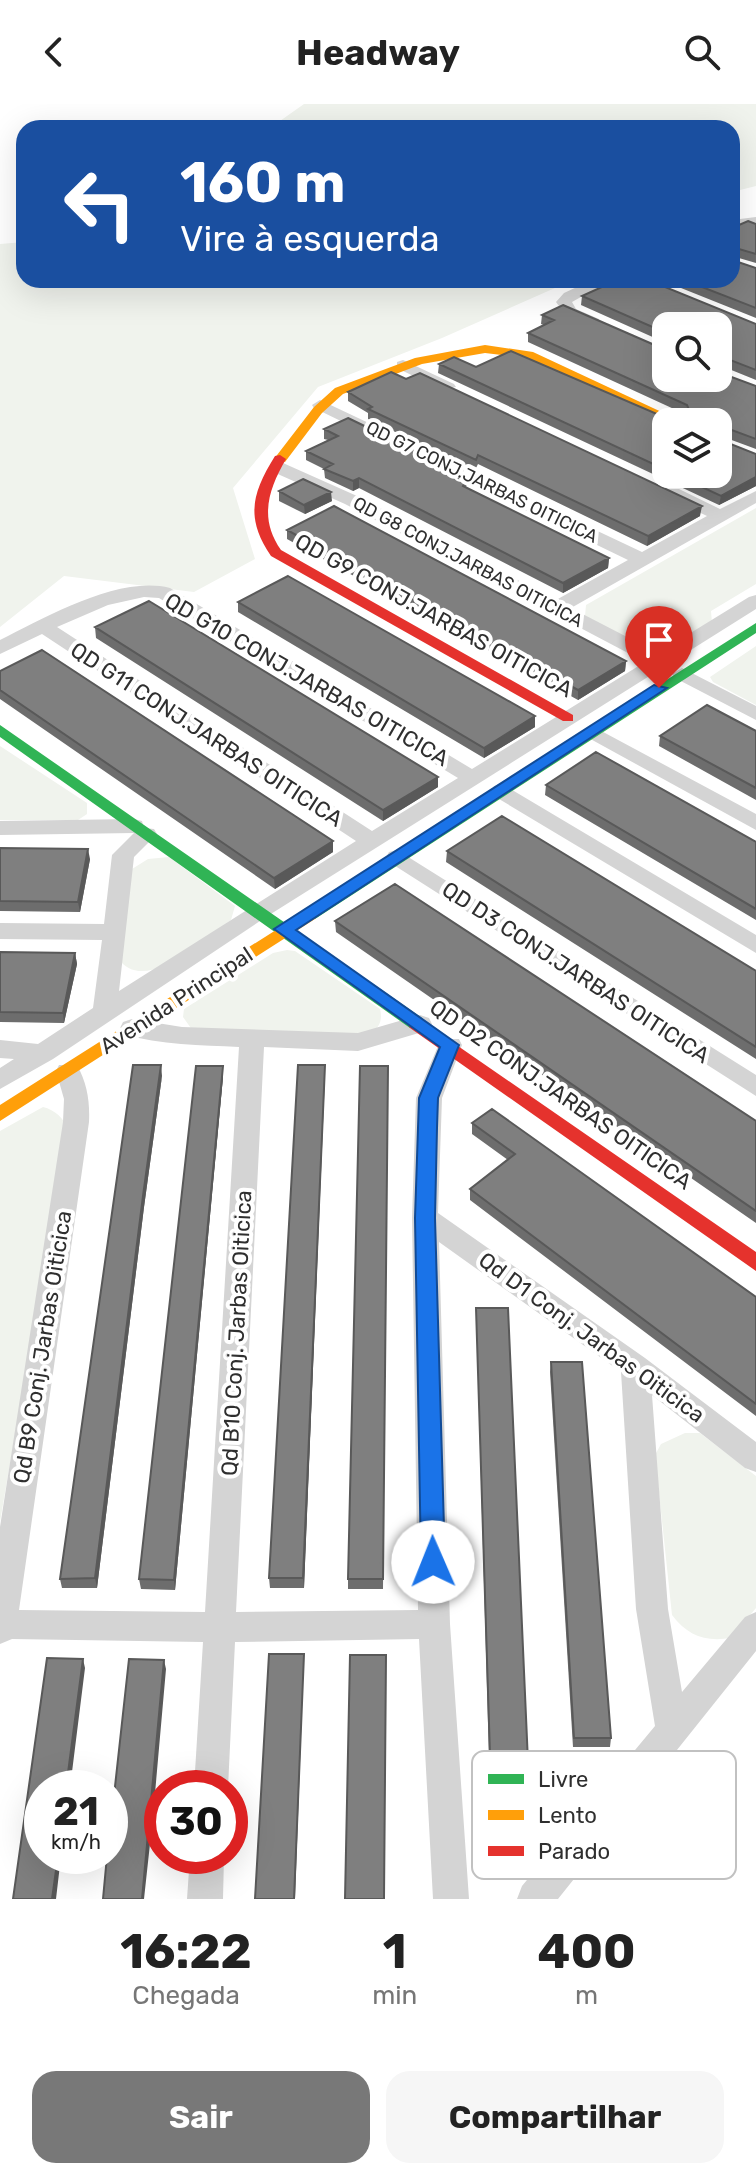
<!DOCTYPE html>
<html lang="pt">
<meta charset="utf-8">
<style>
body{margin:0;font-family:Rubik,sans-serif;background:#f6f6f6;color:#222;height:100vh;display:flex;flex-direction:column;font-size:30px;white-space:nowrap}
*{box-sizing:border-box;margin:0}
p{font-size:26px;color:#767676}
.icon{flex:none;width:44px;height:44px;fill:none;stroke:currentColor;stroke-width:2;stroke-linecap:round;stroke-linejoin:round}
.map{position:relative;height:1795px;overflow:hidden}
.side{display:flex;flex-direction:column;background:#fff;flex:1}
.side>*{flex:none}
.guide{position:absolute;left:16px;top:16px;width:724px;height:168px;border-radius:24px;box-shadow:0 8px 32px #0002;background:#1a4fa0;color:#fff;overflow:hidden}
.buttons{position:absolute;left:652px;top:208px;display:grid;gap:16px}
.buttons a{display:grid;place-items:center;width:80px;height:80px;border-radius:16px;background:#fff;box-shadow:0 8px 32px #0002;font-size:40px}
.speed{position:absolute;left:24px;top:1666px;display:flex;gap:16px;font-size:40px;font-weight:700;text-align:center}
.speed>*{display:grid;place-content:center;width:104px;height:104px;border-radius:50%;background:#fff;box-shadow:0 8px 32px #0002;line-height:1}
.speed small{font-size:20px;font-weight:400}
.speed .limit{border:12px solid #d22;background:#fff;color:#111}
.pin{position:absolute;display:grid;place-items:center;width:68px;height:68px;color:#fff;margin:-82px -34px;border-radius:50% 50% 50% 0;rotate:-45deg;box-shadow:0 0 8px #0007}
.pin .icon{rotate:45deg}
.me{position:absolute;width:88px;margin:-44px;rotate:359deg;stroke-linejoin:round;filter:drop-shadow(0 0 6px #0008)}
.turn{display:flex;align-items:center;gap:28px;height:168px;padding:0 32px;font-size:36px}
.turn .icon{width:104px;height:104px;stroke-width:2.5}
.turn b{display:block;font-size:56px;line-height:68px}
.eta{display:flex;justify-content:space-evenly;align-items:center;height:136px;text-align:center}
.eta b{font-size:48px;font-weight:700;line-height:56px}
.primary-button{display:flex;gap:16px;margin-top:auto;padding:16px 32px}
.primary-button a{flex:1;height:92px;border-radius:24px;background:#787878;color:#fff;font-size:32px;font-weight:700;line-height:92px;text-align:center}
.primary-button a+a{background:#f6f6f6;color:#222}
header{display:flex;justify-content:space-between;align-items:center;height:104px;padding:0 32px;background:#fff;font-size:36px;font-weight:700}
.map>svg:first-child{display:block}
.green{fill:#f0f3ed}
.lines{fill:none;stroke-linecap:round;stroke-linejoin:round}
.street{fill:#d4d4d4;fill-rule:evenodd}
.fast{fill:#30b455;fill-rule:evenodd}
.slow{fill:#ff9f0a;fill-rule:evenodd}
.jam{fill:#e5322d;fill-rule:evenodd}
.wall{fill:#6d6d6d}
.shaded-wall{fill:#595959}
.building{fill:#7f7f7f;stroke:#595959;stroke-width:2}
.route{fill:#1a73e8;stroke:#114b97;stroke-width:2}
.labels{text-anchor:middle;stroke-width:8;stroke-linejoin:round;paint-order:stroke}
.far-street-label{font-size:18px;fill:#2f2f2f;stroke:#fff}
.street-label{font-size:22px;fill:#2f2f2f;stroke:#fff}
.key{fill:#fff;stroke:#c1c1c1;stroke-width:2}
.key-label{font-size:22px;fill:#2f2f2f}
</style>
<header><svg class="icon" aria-label="back" viewBox="0 0 24 24"><path d="M15 5l-7 7 7 7"/></svg>Headway<svg class="icon" aria-label="search" viewBox="0 0 24 24"><circle cx="10" cy="10" r="6"/><path d="M15 15l6 6"/></svg></header>
<div class="map">
<svg width="756" height="1795" viewBox="0 0 756 1795">
<rect width="100%" height="100%" fill="#fff"/>
<path class="green" d="M304,0h452v82l-24,6v-64h-462z
M24,138v38h549l-131,58 -124,49 -85,101 22,71 -61,33 -130,-16 -64,51v-383z
M756,404v76l-45,27 1,12 -53,29 -9,-1 -65,-35 1,-11z
M756,542v59l-43,-23 -3,-5z
M0,642l87,57v11l-9,6h-78z
M169,753l66,49 -4,14c-26,18 -87,77 -113,38l14,-89 16,-10z
M287,846l8,1 85,58c3,12 -1,19 -11,26l-176,-4 -10,-14 1,-8 89,-56z
M43,1003c12,3 21,11 24,22l-67,393v-391z
M685,1329h15l56,43v132l-25,30c-26,4 -43,-2 -59,-23l-17,-160 6,-11z"/>
<g class="lines">
<path class="street" d="M756,113v8l-24,3v-8z
M592,176h19l-39,22 4,7 23,10v6c-17,2 -33,-9 -43,-23l8,-9z
M403,256l51,24 2,3 -14,3 -45,-22v-6z
M320,296l322,152 65,-36 -40,-19v-8h12l41,20 36,-18v12l-185,105 87,45 91,-56 7,-2v14l-490,308 -213,142 -53,30v-21l14,-9 -14,-1v-18l38,4 55,-36 9,-68 -102,-1v-16l104,1 8,-69 22,-22 -134,2v-14l134,-2 8,2 2,7 10,1 3,5 -23,23 -15,134 237,-150 -314,-207 -42,20v-14c45,-22 118,-65 170,-52l302,181 173,-107 -300,-158 -74,-33v-8h12l74,33 199,104 72,-40 -314,-152 -2,-3zM144,493l15,1 299,180 -86,53 -315,-204 51,-22z
M682,564l74,38v14l-81,-42 -3,-4z
M592,622l164,88v16l-171,-94 -3,-4z
M502,680l254,151v18l-262,-157 -3,-5 3,-5z
M397,746l359,225v21l-367,-234 -3,-5 3,-5z
M420,911l9,3 3,6 -3,6 -71,21 -94,-4 -28,565 182,-2 -6,-392 4,-120 25,-59h18l3,6 -20,53 -4,115 207,145 111,84v30l-11,-4 -93,-73 16,214 14,83 63,-75 11,-5v39l-198,248h-41l5,-13 133,-160 -19,-117 -15,-237 -182,-130 11,382 19,275h-36l-14,-260 -184,3 -7,146h-34l9,-146 -191,-3 -12,5v-117l63,-405 1,-23 -8,-28 3,-6h18c10,18 13,36 12,57l-70,488 186,2 34,-565c-38,-2 -78,-2 -116,-13l-3,-6 3,-6 9,-3 50,8 176,6z
M190,1752h34l-1,43h-36z"/>
<path class="fast" d="M756,519v10l-441,286h-12l-3,-4 3,-4z
M0,621l422,293 3,5 -3,5h-12l-410,-291z"/>
<path class="slow" d="M485,241l48,7 150,70h-16l-141,-64 -41,-5 -63,11 -79,30 -21,19 -37,49 -11,-3 40,-52 21,-19 80,-30z
M309,805l6,2 3,4 -3,4 -315,202v-16z"/>
<path class="jam" d="M280,351l6,4c-18,31 -27,60 -5,91l292,165v6h-10l-292,-165c-26,-38 -19,-63 4,-100z
M416,913l340,235v19l-346,-243 -3,-5z"/>
</g>
<path class="wall" d="M756,120v39l-24,-7v-28z
M756,164v50l-95,-38h71z
M582,192l174,28v56l-37,-15 -53,-39v17l-85,-38z
M542,211l124,35v28l90,8v63l-38,-14v-13h-52v52h52v-34l38,14v32l-37,19 -281,-132 1,-9 37,3 190,51 21,-3 -159,-73v-9l16,-8 -3,-1z
M348,288l352,124 -53,30 -169,-82 -3,6 -107,-51v-6l-20,-12z
M324,325l144,47 -2,12 143,70 -1,10 -45,25 -204,-105 -6,3 -28,-13 -1,-9 -18,-9v-9l22,-11 -4,-1z
M279,387l53,10 -27,13 -26,-13z
M287,426l339,131 -1,10 -47,29 -291,-161z
M238,498l297,114v11l-51,31 -246,-146z
M95,523l343,160 -55,34 -287,-183z
M0,567l333,181 -58,37 -275,-190z
M756,627v69l-97,-54 1,-10z
M546,681l210,57v78l-211,-125z
M0,744l90,11 -10,53 -80,-1z
M447,747l309,120v88l-310,-197z
M335,817l421,200v102l-420,-291z
M0,848l75,1 2,11 -13,59 -64,-1z
M325,961l-21,523h-34l-1,-10z
M223,962v11l-48,513 -34,-1 -2,-10z
M388,962l-5,523h-35v-10z
M162,972l-18,131 -47,381h-35l-2,-9z
M472,1019l284,174v119l-286,-216v-11l38,-29 -36,-26z
M476,1204l56,545 -1,8h-39z
M551,1258l60,376 -1,9h-37l-23,-375z"/>
<path class="shaded-wall" d="M756,373v9l-37,19 2,-9z
M359,374v10l-6,3v-10z
M331,388l1,9 -27,13 -1,-9z
M702,402l-2,10 -53,30 1,-10z
M609,454l-1,10 -45,25v-10z
M626,557l-1,10 -47,29v-10z
M535,612v11l-51,31v-10z
M438,673v10l-55,34v-11z
M333,737v11l-58,37 -1,-11z
M88,745l2,10 -10,53 -2,-10z
M75,849l2,11 -13,59 -1,-10z
M161,961l1,11 -18,131 -47,381 -2,-10 48,-382z
M325,961v11l-21,512 -1,-10z
M223,962v11l-48,513 -1,-10z
M304,1550l-9,245h-1z
M83,1555l2,9 -15,120h-4z
M164,1556l2,9 -13,147 -9,83h-2z
M58,1752h3l-5,43h-4z"/>
<path class="building" d="M748,117l8,3v30l-24,-7v-19z
M732,156l24,8v40l-72,-28h48z
M617,176h31l108,44v46l-36,-14 -2,1v-31h-52v7l-84,-37z
M563,201l103,45v28h52v-6l38,14v53l-38,-14v-3h-52v48l-227,-106 15,-7 22,10 35,-16 155,67 25,-3 -4,-10 -159,-72 26,-13 -12,-5z
M391,268l15,7 14,-6 282,133 -54,30 -170,-81 -2,5 -108,-51 4,-2 -24,-15z
M348,314l120,58 -5,10 146,72 -46,25 -204,-105 -6,3 -29,-12 9,-5 -27,-13 32,-15 -14,-7z
M718,335l38,15v23l-35,19 -47,-22h44z
M303,375l28,13 -27,13 -25,-14z
M334,402l292,155 -48,29 -291,-160z
M288,472l247,140 -51,32 -246,-146z
M149,497l289,176 -55,33 -288,-183z
M42,546l291,191 -59,37 -274,-188v-19z
M707,601l49,26v57l-96,-52z
M596,648l160,90v67l-210,-124z
M502,712l254,155v76l-309,-196z
M0,744l88,1 -10,53 -78,-1z
M395,780l361,237v90l-421,-290z
M0,848l75,1 -12,60 -63,-1z
M133,961h28l-18,131 -48,382 -35,1z
M298,961h27l-22,513h-34z
M196,962h27l-49,514 -35,-1z
M360,962h28l-5,513h-35z
M492,1005l264,188v107l-286,-215 45,-35 -43,-31z
M476,1204h32l24,545 -39,-1z
M551,1258h31l29,376h-37z
M269,1550h35l-10,245h-39z
M350,1551h36l-2,244h-39z
M47,1554l36,1 -17,129h-24v68h16l-6,43h-39z
M129,1555l35,1 -22,239h-39l4,-43h3v-24z"/>
<path class="route" d="M654,581l13,3 -371,242 163,115 -21,53 -1,30 -2,90 10,344 -4,7 -8,3 -9,-3 -3,-7 -6,-344 4,-120 21,-51 -166,-118z"/>
<g class="labels">
<g class="far-street-label">
<text transform="translate(482 378) rotate(26)" y="6">QD G7 CONJ.JARBAS OITICICA</text>
<text transform="translate(468 458) rotate(28)" y="6">QD G8 CONJ.JARBAS OITICICA</text>
</g>
<g class="street-label">
<text transform="translate(434 511) rotate(29)" y="8">QD G9 CONJ.JARBAS OITICICA</text>
<text transform="translate(307 575) rotate(30)" y="8">QD G10 CONJ.JARBAS OITICICA</text>
<text transform="translate(207 630) rotate(33)" y="8">QD G11 CONJ.JARBAS OITICICA</text>
<text transform="translate(576 868) rotate(33)" y="8">QD D3 CONJ.JARBAS OITICICA</text>
<text transform="translate(176 896) rotate(-33)" y="8">Avenida Principal</text>
<text transform="translate(561 990) rotate(35)" y="8">QD D2 CONJ.JARBAS OITICICA</text>
<text transform="translate(236 1229) rotate(-87)" y="8">Qd B10 Conj. Jarbas Oiticica</text>
<text transform="translate(592 1233) rotate(36)" y="8">Qd D1 Conj. Jarbas Oiticica</text>
<text transform="translate(42 1243) rotate(-81)" y="8">Qd B9 Conj. Jarbas Oiticica</text>
</g>
</g>
<rect x="472" y="1647" width="264" height="128" rx="12" class="key"/>
<rect x="488" y="1670" width="36" height="10" fill="#30b455"/>
<rect x="488" y="1706" width="36" height="10" fill="#ff9f0a"/>
<rect x="488" y="1742" width="36" height="10" fill="#e5322d"/>
<g class="key-label">
<text x="538" y="1683">Livre</text>
<text x="538" y="1719">Lento</text>
<text x="538" y="1755">Parado</text>
</g>
</svg>
<div class="buttons">
<a><svg class="icon" aria-label="search" viewBox="0 0 24 24"><circle cx="10" cy="10" r="6"/><path d="M15 15l6 6"/></svg></a>
<a><svg class="icon" aria-label="layers" viewBox="0 0 24 24"><path d="M12 4l9 5-9 5-9-5zM3 14l9 5 9-5"/></svg></a>
</div>
<div class="speed"><div>21<small>km/h</small></div><div class="limit">30</div></div>
<div class="pin" style="left:659px;top:584px;background:#d93025"><svg class="icon" aria-label="arrive" viewBox="0 0 24 24"><path d="M6 21V4h12l-3 4 3 4H6"/></svg></div>
<svg class="me" style="left:433px;top:1458px" viewBox="-20 -20 40 40"><circle r="19" fill="#fff"/><path d="M0-13L10 11 0 6-10 11z" fill="#1a73e8"/></svg>
<div class="guide">
<div class="turn"><svg class="icon" aria-label="left" viewBox="0 0 24 24"><path d="M17 20v-9H6M10 6l-5 5 5 5"/></svg><div><b>160 m</b>Vire à esquerda</div></div>
</div>
</div>
<section class="side">
<div class="eta">
<div><b>16:22</b><p>Chegada</p></div>
<div><b>1</b><p>min</p></div>
<div><b>400</b><p>m</p></div>
</div>
<div class="primary-button"><a>Sair</a><a>Compartilhar</a></div>
</section>
